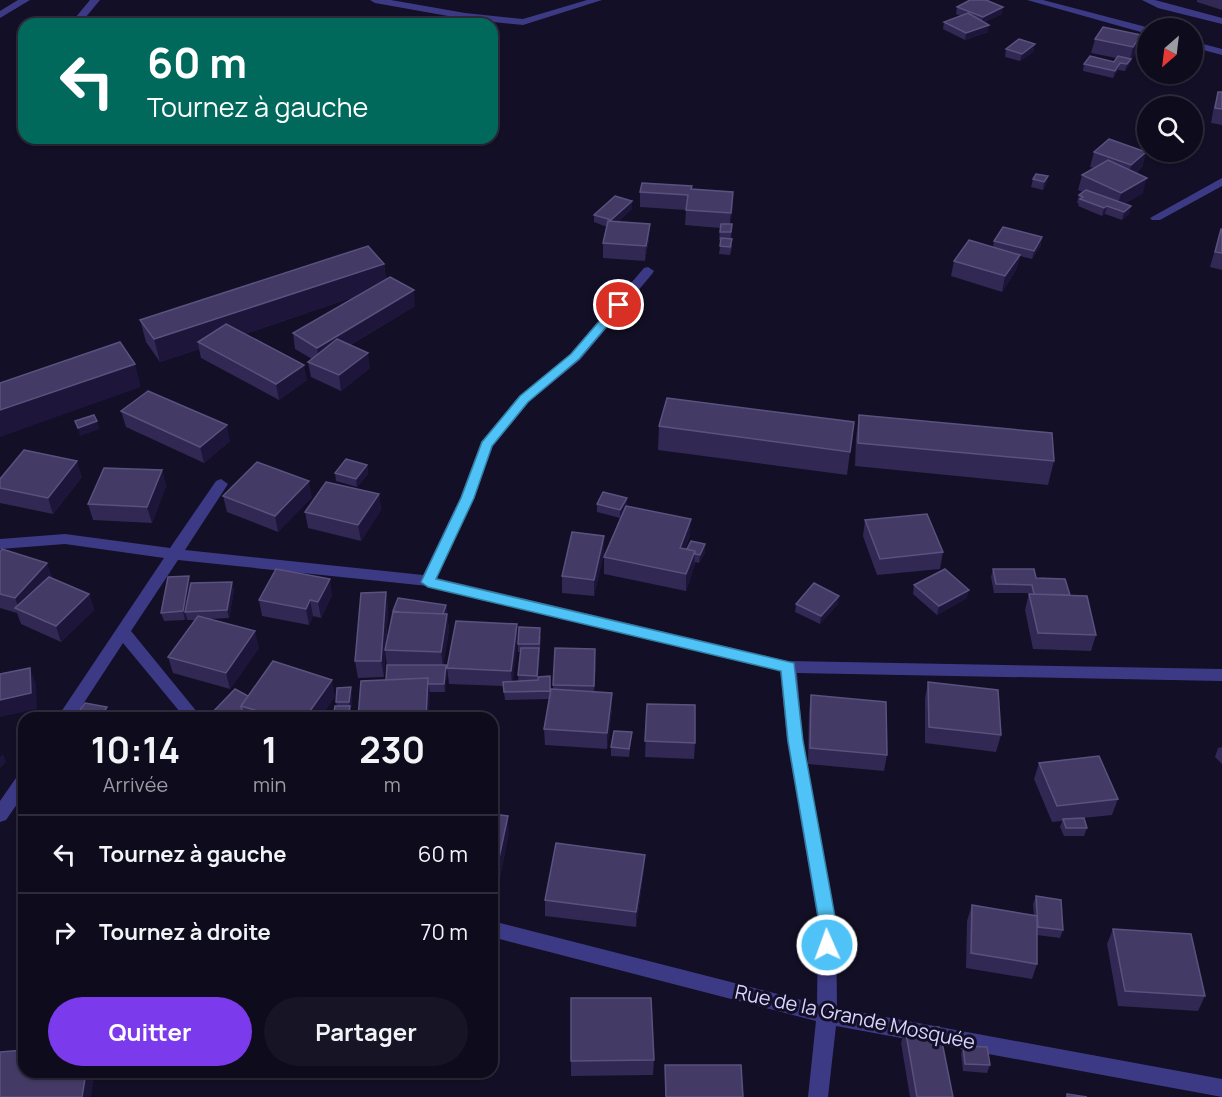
<!DOCTYPE html>
<html lang="fr">
<meta charset="utf-8">
<style>
body{margin:0;font-family:Manrope,sans-serif;background:#171425;color:#f1f3f6;height:100vh;display:flex;flex-direction:column;font-size:22px;white-space:nowrap}
*{box-sizing:border-box;margin:0}
p{font-size:20px;color:#9b9ba3}
.icon{flex:none;width:33px;height:33px;fill:none;stroke:currentColor;stroke-width:2;stroke-linecap:round;stroke-linejoin:round}
.map{position:relative;flex:1;overflow:hidden}
.drawer{position:absolute;left:18px;top:712px;width:480px;height:366px;display:flex;flex-direction:column;background:#0e0b1c;border-radius:18px;box-shadow:0 2px 4px #0004,0 0 0 2px #2e2b3b}
.drawer>*{flex:none}
.guide{position:absolute;left:18px;top:18px;width:480px;height:126px;border-radius:18px;box-shadow:0 2px 4px #0004,0 0 0 2px #2e2b3b;background:#00695c;color:#fff;overflow:hidden}
.needle{width:39px;rotate:208deg}
.controls{position:absolute;left:1137px;top:18px;display:grid;gap:12px}
.controls a{display:grid;place-items:center;width:66px;height:66px;border-radius:50%;background:#0e0b1c;box-shadow:0 2px 4px #0004,0 0 0 2px #2e2b3b;font-size:30px}
.pin{position:absolute;display:grid;place-items:center;width:51px;height:51px;color:#fff;margin:-26px;border:3px solid #fff;border-radius:50%;box-shadow:0 2px 6px #0007}
.me{position:absolute;width:66px;margin:-33px;rotate:358deg;stroke-linejoin:round;filter:drop-shadow(0 0 4px #0008)}
.turn{display:flex;align-items:center;gap:21px;height:126px;padding:0 30px;font-size:27px}
.turn .icon{width:78px;height:78px;stroke-width:2.5}
.turn b{display:block;font-size:42px;line-height:51px}
.eta{display:flex;justify-content:space-evenly;align-items:center;height:102px;text-align:center}
.eta b{font-size:36px;font-weight:700;line-height:42px}
.primary-button{display:flex;gap:12px;margin-top:auto;padding:12px 30px}
.primary-button a{flex:1;height:69px;border-radius:36px;background:#7c3aed;color:#fff;font-size:24px;font-weight:700;line-height:69px;text-align:center}
.primary-button a+a{background:#171425;color:#f1f3f6}
ul{padding:0;list-style:none}
li{display:flex;align-items:center;gap:18px;height:78px;padding:0 30px;border-top:2px solid #2e2b3b}
li div{flex:1}
li b{display:block;font-size:22px}
li em{font-style:normal}
.map>svg:first-child{display:block}
.lines{fill:none;stroke-linecap:round;stroke-linejoin:round}
.minor{fill:#3d3a85;fill-rule:evenodd}
.wall{fill:#312854}
.shaded-wall{fill:#1d163a}
.building{fill:#433a66;stroke:#5a527e;stroke-width:1.5}
.route{fill:#4fc3f7;stroke:#337fa1;stroke-width:1.5}
.labels{text-anchor:middle;stroke-width:6;stroke-linejoin:round;paint-order:stroke}
.near-street-label{font-size:20px;fill:#d9d4ff;stroke:#130f26}
</style>
<div class="map">
<svg width="1222" height="1097" viewBox="0 0 1222 1097">
<rect width="100%" height="100%" fill="#130f26"/>
<g class="lines">
<path class="minor" d="M18,0h12l-30,18v-7z
M90,0h10l-20,24h-10z
M370,0h21l74,13 58,6 64,-19h15l-79,25 -58,-6 -90,-16z
M1027,0h16l107,28h-2v6z
M1142,0h13l67,18v6l-64,-16z
M1192,41l30,8v6l-30,-8z
M1222,178v8l-62,34h-8l-2,-2z
M648,267l6,4 -2,3 -72,86 -51,42 -36,44 -19,52 -37,80 351,83 434,8v12l-425,-8 6,68 33,181 1,86 385,71v18l-386,-71 -8,71h-20l8,-76 -324,-84v-16l325,83 1,-82 -31,-181 -7,-70 -352,-85 -250,-26 -47,71 71,87h-17l-62,-75 -49,75h-17l107,-160 -99,-14 -65,5v-10l65,-5 105,14 46,-67 5,-2 7,5 -43,66 238,25 37,-77 21,-56 38,-46 51,-42 74,-86z
M24,773v21l-18,26 -6,2v-21l18,-26z"/>
</g>
<path class="wall" d="M1197,0h25v10l-25,-8z
M957,7l45,7 -17,8 3,10 -23,8 -22,-11 1,-7 17,-6 -5,-2z
M1103,27l35,22 -13,22 -7,-1 -5,8 -30,-7 1,-7 30,-2 2,-4 -25,-5 4,-14z
M1035,44l-2,8 -13,9 -15,-4 1,-8z
M1148,56v9l-3,-1z
M1218,92h4v33l-11,-2 3,-17z
M1094,152h52l-4,15 -6,6 7,20 -19,11 7,2 -2,8 -7,6 -17,-6 -3,2 -24,-10 1,-2 -2,-1 2,-8 4,-3 -5,-2 4,-15 12,-7 -4,-1z
M1048,176l-2,8 -3,6 -12,-3 2,-8z
M692,189l41,3 -3,32h2l-1,15h1v8l-2,8 -11,-1 2,-14h-2l1,-12 -35,-3 1,-15 -46,-3v-15z
M632,201v8l-14,13 31,17 -4,22 -42,-3v-15l4,-16 -13,-5v-7z
M1221,229h1v41l-12,-3z
M994,241l47,4 -9,14 -12,-3 -4,14 -14,22 -51,-16 3,-15 39,-14z
M384,264l2,15 29,27 -65,39 20,23 -29,23 -30,-14 -3,-15 4,-3 -17,-10 -2,-16 61,-36 -109,37 62,46 -28,20 -78,-42 -2,-9 -39,13 -14,-20 -6,-22z
M121,411l109,30 -26,22 -78,-36z
M859,415l195,46 -6,24 -193,-19 1,-28z
M854,422l-7,53 -189,-25 1,-24z
M367,465l1,9 -11,13 -21,-6 -1,-8z
M162,470l4,16 -14,37 -59,-3 -5,-16z
M82,477l-29,37 -53,-11v-24z
M379,494l2,16 -20,31 -53,-13 -3,-16z
M223,496l89,1 -34,35 -51,-20z
M597,504l30,2 63,29 -5,14 20,-5v9l-6,10 -4,-1 -1,5 -8,24 -82,-17v-17l16,-39 -23,-6z
M865,520l78,32 -3,17 -63,6 -14,-39z
M604,536v16l-10,44 -32,-3v-17z
M0,552l53,27 36,15 5,16 -33,32 -40,-18 -4,-11 -17,-5z
M993,569l43,9 34,17 26,40 -5,16 -58,-2 -8,-39 4,-17h-35l-3,-16z
M191,583l43,7 -5,28 -20,1 50,29 -29,41 -57,-16 -5,-16 27,-37h-8l-1,-5 -1,5 -21,1 -3,-8z
M914,585l53,13 -30,17 -24,-21z
M386,592l2,16 -2,38 7,-35 53,-6 3,25 -6,35h3l1,8 -2,19h-16v26h-71l28,-38 1,-14 -2,-14 -1,25 -26,1 -3,-17z
M332,595l-11,23 -8,-2 -4,9 -47,-9 -3,-16z
M796,604h42l-18,20 -25,-12z
M517,624l-4,57h5l2,-29h-2v-8l23,-8 -3,41 12,-1v16l3,-3v-4l43,-20 -2,27 18,17 -5,40 -62,-4 -1,-16 5,-30 -44,1 -2,-14 -54,-2 -2,-16z
M928,682l73,53 -5,17 -71,-9v-45z
M352,695l-1,14 1,5 -15,-8 -1,-4z
M811,695l76,60 -3,16 -76,-7 1,-53z
M248,696h87l-15,22h-113z
M647,704l48,39 -1,16 -49,-2z
M632,732l-3,25 -18,-1v-9z
M1222,747v17l-7,-7 3,-9z
M1039,763l79,36 -6,16 -29,3 4,10 -3,8h-20l-4,-9 2,-6 -10,1 -18,-43z
M492,814l17,18 -10,50h-7z
M645,855l-1,15 -8,57 -91,-11v-16z
M1036,896l27,34 -3,8 -23,-3v29l-5,15 -66,-11 1,-47 5,-16 62,10 -1,-11z
M1113,929l92,67 -7,15 -80,-5 -11,-62z
M905,1028l48,69h-43l-9,-54z
M963,1046l27,19 -3,8 -24,-2 -2,-17z
M654,1060l-1,15 -82,1v-15z
M665,1065l78,32h-78z"/>
<path class="shaded-wall" d="M1003,7l-1,7 -21,10 2,-7z
M989,25l-1,7 -23,8 1,-7z
M1141,35l-3,14 -13,22 2,-7 3,-4 3,-13z
M1035,44l-2,8 -13,9 2,-7z
M1120,63l-2,7 -5,8 2,-7z
M1146,152l-4,15 -15,13 4,-15z
M1048,176l-2,8 -3,6 1,-8z
M1147,178l-4,15 -26,15 4,-15z
M733,192v15l-3,22 1,-16z
M632,201v8l-21,19v-8z
M1107,206l-2,8 -3,2 2,-8z
M1131,206l-2,8 -7,6 2,-8z
M650,224l-1,15 -4,22 1,-15z
M1042,237l-1,8 -9,14 2,-8z
M1020,255l-4,15 -14,22 3,-16z
M384,264l3,22 -181,61 -8,-5 1,7 -39,13 -6,-23z
M414,290l1,16 -96,57 -2,-15z
M368,353l2,15 -29,23 -2,-16z
M135,364l6,23 -141,50v-27z
M304,365l3,15 -28,20 -3,-16z
M97,421l3,8 -20,7 -2,-8z
M227,425l3,16 -26,22 -4,-16z
M77,461l5,16 -29,37 -5,-16z
M367,465l1,9 -11,13 -1,-8z
M162,470l4,16 -14,37 -5,-16z
M309,481l3,16 -34,35 -3,-16z
M379,494l2,16 -20,31 -3,-16z
M627,498v9l-7,11v-8z
M691,519l-1,16 -11,29 1,-16z
M604,536v16l-10,44v-16z
M705,544v9l-6,10 1,-8z
M695,551l-1,16 -8,24v-17z
M47,563l6,16 -34,30 -4,-11z
M189,576l2,9 -6,27 1,3 -1,5 -2,-9z
M330,579l2,16 -11,23 -3,-16z
M232,582l2,8 -5,28 -2,-8z
M969,590l-2,8 -30,17 2,-9z
M386,592l2,16 -4,69 -3,-16z
M89,594l5,16 -33,32 -5,-16z
M839,596l-1,8 -18,20 1,-8z
M310,600l3,16 -4,9 -3,-16z
M446,605l3,25 -6,38 -2,-16v-33z
M517,624l1,16 -6,47 -1,-16z
M255,631l4,17 -29,41 -4,-16z
M539,648l1,8 -2,28 -1,-8z
M595,649l1,16 -2,38v-17z
M446,665l1,8 -2,19 -1,-8z
M30,668l6,16 1,25 -37,8v-17z
M428,678l2,16 -1,24h-3z
M332,680l3,16 -15,22h-15z
M351,687l1,8 -1,14 1,5 -1,4h-3l2,-11 -1,-5z
M612,693v16l-5,40v-16z
M107,707l3,9 -2,2h-8z
M242,710l2,8h-10z
M3,754l3,8 -6,7v-12z
M508,816l1,16 -10,50 -2,-15z
M645,855l-1,15 -8,57v-15z
M86,1072h9l-4,25h-9z"/>
<path class="building" d="M970,0h16l17,7 -20,10 -26,-10z
M968,13l21,12 -23,8 -22,-11z
M1103,27l38,8 -8,12 -38,-8z
M1019,39l16,5 -13,10 -16,-5z
M1090,56l24,6 4,-6 13,3 -4,5 -7,-1 -5,8 -31,-7z
M1218,92h4v17l-7,-1z
M1109,139l37,13 -15,13 -37,-13z
M1108,160l39,18 -26,15 -39,-18z
M1036,174l12,2 -4,6 -11,-3z
M642,183l50,3 -1,3 42,3 -2,21 -45,-3 2,-15 -48,-3z
M1086,190l45,16 -7,6 -17,-6 -3,2 -24,-9 3,-2 -4,-2z
M615,196l17,5 -21,19 -17,-5z
M608,221l42,3 -4,22 -43,-3z
M721,224h11l-1,8h-11z
M1003,227l39,10 -8,14 -40,-10z
M1221,229h1v24l-7,-1z
M721,238l11,1 -2,8 -10,-1z
M969,240l51,15 -15,21 -51,-15z
M368,246l16,18 -230,75 -14,-19z
M390,277l24,13 -97,58 -24,-15z
M226,324l78,41 -28,19 -78,-42z
M337,339l31,14 -29,22 -31,-13z
M120,342l15,22 -135,46v-27z
M148,391l79,34 -27,22 -79,-36z
M667,398l187,24 -4,30 -191,-26z
M94,415l3,6 -19,7 -3,-7z
M859,415l193,18 2,28 -196,-18z
M24,450l53,11 -29,37 -48,-10v-9z
M346,459l21,6 -11,14 -21,-6z
M257,462l52,19 -34,35 -52,-20z
M104,468l58,2 -15,37 -59,-3z
M326,482l53,12 -21,31 -53,-13z
M603,492l24,6 -7,12 -23,-6z
M626,506l65,13 -11,29 15,3 -9,23 -82,-17z
M927,514l16,38 -63,7 -15,-39z
M572,532l32,4 -10,44 -32,-4z
M691,541l14,3 -5,11 -5,-1v-3l-8,-2z
M2,549l45,14 -32,35 -15,-4v-42z
M276,569l54,10 -12,23 -8,-2 -4,9 -47,-9z
M945,569l24,21 -30,16 -25,-21z
M993,569h41l2,9 29,1 5,16 -36,-1 -2,-9 -36,-1z
M189,576l-6,35 -22,2 7,-36z
M49,577l40,17 -33,32 -41,-18z
M232,582l-5,28 -42,2 6,-29z
M814,583l25,13 -18,20 -25,-12z
M386,592l-5,69h-26l6,-68z
M1029,594l58,2 9,39 -58,-2z
M398,598l48,7 -3,9 -43,-2 -7,-1z
M393,612l54,2 -6,38 -56,-2z
M198,616l57,15 -29,42 -58,-16z
M456,621l61,3 -6,47 -64,-3z
M519,627l21,1 -1,16h-21z
M521,648h18l-2,28 -19,-1z
M555,648l40,1 -1,37 -41,-1z
M273,661l59,19 -27,38h-24l-40,-12z
M387,665h59l-2,19h-16v-6l-42,2z
M30,668l1,25 -31,7v-26z
M550,676v15l-46,1 -1,-10 35,-2v-3z
M428,678l-2,40h-68l3,-37z
M928,682l70,8 3,45 -72,-8z
M351,687l-2,15h-13l1,-14z
M235,689l13,7 -7,10 1,4 -8,8h-27z
M551,689l61,4 -5,40 -63,-4z
M811,695l75,7 1,53 -77,-7z
M85,703l22,4 -7,11h-26z
M647,704l48,1v38l-50,-2z
M335,706h15l-2,12h-15z
M614,731l18,1 -3,17 -18,-2z
M1099,756l19,43 -61,7 -18,-43z
M492,814l16,2 -11,51 -5,-1z
M1084,818l3,10h-21l-3,-9z
M556,843l89,12 -9,57 -91,-12z
M1036,896l25,4 2,30 -25,-3z
M972,905l65,11v48l-66,-11z
M1113,929l78,5 14,62 -80,-5z
M571,998h80l3,62 -83,1z
M939,1027l14,70h-36l-12,-69z
M963,1046l24,1 3,18 -25,-1z
M24,1050v22h62l-4,25h-82v-45z
M665,1065h76l2,32h-77z
M1067,1094l20,3h-20z"/>
<path class="route" d="M619,302l6,3 -46,54 -51,43 -36,44 -18,52 -38,81 358,84 9,78 33,181v23l-3,5 -6,3 -6,-3 -2,-5v-23l-31,-181 -7,-70 -353,-84 -7,-5 40,-84 21,-56 38,-46 51,-42 44,-51z"/>
<g class="labels">
<g class="near-street-label">
<text transform="translate(855 1017) rotate(12)" y="7">Rue de la Grande Mosquée</text>
</g>
</g>
</svg>
<div class="controls">
<a><svg class="needle" viewBox="-14 -14 28 28"><path d="M0-13l5 13h-10z" fill="#e53935"/><path d="M0 13l5-13h-10z" fill="#9b9ba3"/></svg></a>
<a><svg class="icon" aria-label="search" viewBox="0 0 24 24"><circle cx="10" cy="10" r="6"/><path d="M15 15l6 6"/></svg></a>
</div>
<div class="pin" style="left:619px;top:305px;background:#d93025"><svg class="icon" aria-label="arrive" viewBox="0 0 24 24"><path d="M6 21V4h12l-3 4 3 4H6"/></svg></div>
<svg class="me" style="left:827px;top:945px" viewBox="-20 -20 40 40"><circle r="17" fill="#4fc3f7" stroke="#fff" stroke-width="3"/><path d="M0-11L8 9 0 5-8 9z" fill="#fff"/></svg>
<div class="guide">
<div class="turn"><svg class="icon" aria-label="left" viewBox="0 0 24 24"><path d="M17 20v-9H6M10 6l-5 5 5 5"/></svg><div><b>60 m</b>Tournez à gauche</div></div>
</div>
<section class="drawer">
<div class="eta">
<div><b>10:14</b><p>Arrivée</p></div>
<div><b>1</b><p>min</p></div>
<div><b>230</b><p>m</p></div>
</div>
<ul>
<li><svg class="icon" aria-label="left" viewBox="0 0 24 24"><path d="M17 20v-9H6M10 6l-5 5 5 5"/></svg><div><b>Tournez à gauche</b></div><em>60 m</em></li>
<li><svg class="icon" aria-label="right" viewBox="0 0 24 24"><path d="M7 20v-9h11M14 6l5 5-5 5"/></svg><div><b>Tournez à droite</b></div><em>70 m</em></li>
</ul>
<div class="primary-button"><a>Quitter</a><a>Partager</a></div>
</section>
</div>
